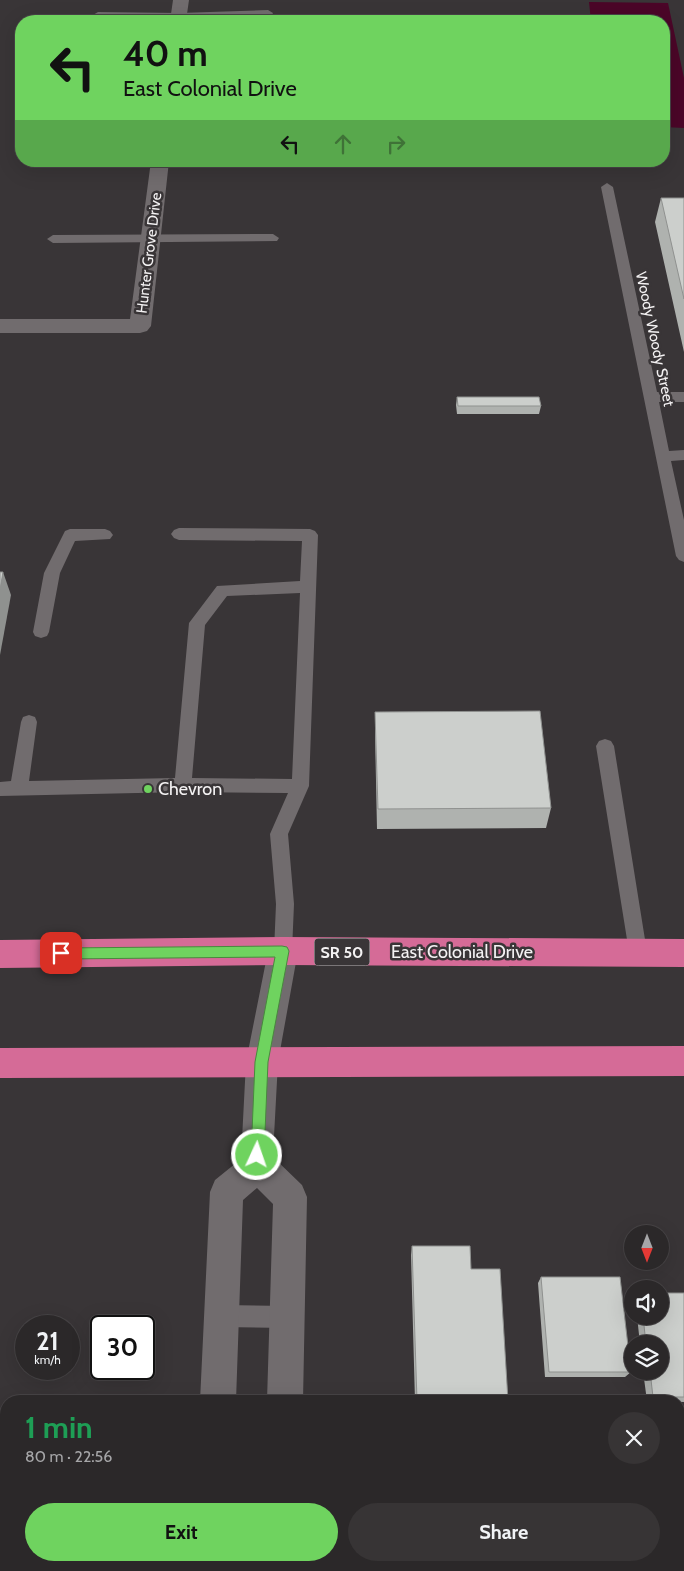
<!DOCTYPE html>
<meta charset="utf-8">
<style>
body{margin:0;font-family:Cabin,sans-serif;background:#373435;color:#f1f3f6;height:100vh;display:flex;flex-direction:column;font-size:19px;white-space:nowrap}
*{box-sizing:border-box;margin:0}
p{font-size:16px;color:#a6a6a8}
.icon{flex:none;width:28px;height:28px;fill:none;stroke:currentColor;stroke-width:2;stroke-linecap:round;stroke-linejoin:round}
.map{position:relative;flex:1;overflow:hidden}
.drawer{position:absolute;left:0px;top:1395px;width:685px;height:176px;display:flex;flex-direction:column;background:#2b2829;border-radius:20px 20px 0 0;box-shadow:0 5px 20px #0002,0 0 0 1px #474446}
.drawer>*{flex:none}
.hud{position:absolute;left:15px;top:15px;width:655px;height:152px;border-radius:20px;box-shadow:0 5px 20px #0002,0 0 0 1px #474446;background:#6fd35f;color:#111;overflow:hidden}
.needle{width:32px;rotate:180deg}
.buttons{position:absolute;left:624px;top:1225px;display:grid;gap:10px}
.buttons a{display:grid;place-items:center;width:45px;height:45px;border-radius:50%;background:#2b2829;box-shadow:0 5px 20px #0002,0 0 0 1px #474446;font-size:25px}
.speed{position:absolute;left:15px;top:1315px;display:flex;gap:10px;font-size:25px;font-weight:700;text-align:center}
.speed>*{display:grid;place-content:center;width:65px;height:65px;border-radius:50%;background:#2b2829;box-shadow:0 5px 20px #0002,0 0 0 1px #474446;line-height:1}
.speed small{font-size:12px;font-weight:400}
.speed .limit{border:2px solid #111;border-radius:8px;background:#fff;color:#111}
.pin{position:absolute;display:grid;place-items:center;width:42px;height:42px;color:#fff;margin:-21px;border-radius:10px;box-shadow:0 2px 8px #0006}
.me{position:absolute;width:55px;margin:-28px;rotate:3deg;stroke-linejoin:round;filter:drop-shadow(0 0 4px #0008)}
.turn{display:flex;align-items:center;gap:18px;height:105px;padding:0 25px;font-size:22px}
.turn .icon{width:65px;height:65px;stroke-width:2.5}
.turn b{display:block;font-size:35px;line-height:42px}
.lanes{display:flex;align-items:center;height:48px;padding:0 25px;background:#0003;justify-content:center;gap:25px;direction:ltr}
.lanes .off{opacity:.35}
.round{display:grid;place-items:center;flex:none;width:52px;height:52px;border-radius:26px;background:#373435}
.headline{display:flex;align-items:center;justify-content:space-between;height:85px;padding:0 25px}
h1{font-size:30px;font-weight:700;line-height:38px;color:#1e9e55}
.button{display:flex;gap:10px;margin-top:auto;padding:10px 25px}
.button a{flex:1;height:58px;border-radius:30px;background:#6fd35f;color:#111;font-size:20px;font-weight:700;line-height:58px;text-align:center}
.button a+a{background:#373435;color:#f1f3f6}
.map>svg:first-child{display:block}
.water{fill:#4b0628}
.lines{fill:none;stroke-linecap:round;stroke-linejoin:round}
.service{fill:#716c6e;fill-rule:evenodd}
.minor{fill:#716c6e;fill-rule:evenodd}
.trunk{fill:#d56b97;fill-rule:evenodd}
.wall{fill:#afb2af}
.shaded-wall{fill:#8f918f}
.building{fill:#cccfcc;stroke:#8f918f}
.route{fill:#6fd35f;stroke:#48893e}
.poi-dot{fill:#6fd35f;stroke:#393537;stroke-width:2}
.labels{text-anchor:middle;stroke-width:5;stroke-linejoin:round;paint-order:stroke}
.far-street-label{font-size:15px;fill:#f4f2f3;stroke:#393537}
.shield{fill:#393537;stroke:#bcb9bb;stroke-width:1}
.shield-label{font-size:16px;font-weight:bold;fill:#f4f2f3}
.poi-label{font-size:18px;fill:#f4f2f3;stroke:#393537;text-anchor:start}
.street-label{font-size:18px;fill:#f4f2f3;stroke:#393537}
</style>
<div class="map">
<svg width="684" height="1571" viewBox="0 0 684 1571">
<rect width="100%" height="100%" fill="#393537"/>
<path class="water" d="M589,2l79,1 16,75v50l-20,-1v-106h-73z"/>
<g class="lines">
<path class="service" d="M268,10l5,3 -1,2 -93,4 -81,-1 -5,-3 5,-3 81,1z
M607,183l6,4 44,205h27v10h-25l10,49 15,-1v10l-13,1 13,59v42l-5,-2 -3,-4 -75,-369z
M273,234l6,4 -2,3 -224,2 -6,-4 6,-4z
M179,528l131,1 5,2 3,4 -9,251 -21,48 6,70 -2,47 -2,6 -7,3 -7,-3 -2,-6 2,-47 -6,-70 18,-41 -105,-1 -183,4v-14l11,-1 10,-59 2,-5 6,-2 6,2 2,5 -8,59 146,-3 14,-155 28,-37 83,-5 2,-40 -123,-1 -5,-2 -3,-4 3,-4zM300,593l-8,186 -100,-1 13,-153 22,-29z
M70,529h35l5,2 3,4 -3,4 -35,2 -15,32 -11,59 -2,4 -6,2 -6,-2 -2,-4 11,-59 21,-42z
M605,739l6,2 3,5 33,206 -2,6 -7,3 -7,-3 -2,-6 -33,-206 3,-5z
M221,1305l66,1 8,3 3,8 -3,8 -8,3 -66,-1 -8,-3 -3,-8 3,-8z
M149,1565h51l2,6h-54z"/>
<path class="minor" d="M173,0h16l-3,21h-16z
M151,161h18l-18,165 -4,5 -7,2h-140v-14h130z
M283,937l11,4 4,10 -20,111 -5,93 1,3 28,27 5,12 -4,204h-36l6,-197 -16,-16 -14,12 -7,201h-36l10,-209 5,-12 26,-21 5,-97 22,-111 4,-10z
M684,1529v42l-19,-1 -1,-5h15v-34z
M193,1565h38v6h-38z
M262,1565h38v6h-38z"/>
<path class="trunk" d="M283,937l401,2v28l-401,-2 -283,3v-28z
M684,1046v30l-684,2v-30z"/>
</g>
<path class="wall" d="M661,198h23v154l-29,-130z
M457,397l84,9 -2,8h-82l-1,-9z
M375,712l176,96 -5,20 -169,1 -2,-96z
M412,1246l59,23 37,132h-93l-4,-146z
M541,1277l90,95 -6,5h-80l-7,-94z
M684,1293v109l-37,-1 -4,-30h17v-27h-20l-3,-28h23z
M453,1565h114v6h-114z"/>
<path class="shaded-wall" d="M3,572l8,23 -11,60v-65z"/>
<path class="building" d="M661,198h23v101z
M457,397h82l2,9h-83z
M0,572h3l-3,18z
M540,711l11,97 -173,1 -3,-97z
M412,1246h58l1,23h29l8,132h-91z
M541,1277h79l11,95h-82z
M660,1293h24v104h-31l-3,-26h10v-27h-14l-3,-28h17z
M456,1565h111v6h-111z"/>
<path class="route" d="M282,946l5,1 2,4 -21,111 -4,93 -2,5 -5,2 -4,-2 -2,-5 4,-93 20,-105 -214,2 -5,-2 -2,-4 2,-4 5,-1z"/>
<circle class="poi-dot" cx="148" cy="789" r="5"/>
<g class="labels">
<g class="far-street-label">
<text transform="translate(149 253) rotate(-83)" y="5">Hunter Grove Drive</text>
<text transform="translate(655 339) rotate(78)" y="5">Woody Woody Street</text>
</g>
<rect class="shield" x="314.5" y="938.5" width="55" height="27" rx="4"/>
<g class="shield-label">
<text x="342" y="958">SR 50</text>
</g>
<g class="poi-label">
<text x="158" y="795">Chevron</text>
</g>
<g class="street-label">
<text x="462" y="958">East Colonial Drive</text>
</g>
</g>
</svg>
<div class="buttons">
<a><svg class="needle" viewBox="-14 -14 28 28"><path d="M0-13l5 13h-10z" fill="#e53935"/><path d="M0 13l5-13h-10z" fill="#a6a6a8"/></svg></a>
<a><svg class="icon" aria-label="sound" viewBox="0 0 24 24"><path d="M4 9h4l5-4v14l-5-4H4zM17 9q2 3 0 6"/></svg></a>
<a><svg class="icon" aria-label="layers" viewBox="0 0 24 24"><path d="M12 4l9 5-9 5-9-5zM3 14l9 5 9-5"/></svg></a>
</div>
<div class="speed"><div>21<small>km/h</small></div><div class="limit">30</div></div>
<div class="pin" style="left:61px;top:953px;background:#d93025"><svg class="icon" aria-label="arrive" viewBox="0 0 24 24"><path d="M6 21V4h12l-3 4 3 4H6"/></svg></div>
<svg class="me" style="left:257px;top:1155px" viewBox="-20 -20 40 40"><circle r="17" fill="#6fd35f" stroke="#fff" stroke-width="3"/><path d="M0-11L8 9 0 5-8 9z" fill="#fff"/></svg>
<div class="hud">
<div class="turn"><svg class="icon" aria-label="left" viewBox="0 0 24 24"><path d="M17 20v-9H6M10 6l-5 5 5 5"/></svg><div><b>40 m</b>East Colonial Drive</div></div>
<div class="lanes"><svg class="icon" aria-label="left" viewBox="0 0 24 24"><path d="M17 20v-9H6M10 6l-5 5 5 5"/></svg><svg class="icon off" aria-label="ahead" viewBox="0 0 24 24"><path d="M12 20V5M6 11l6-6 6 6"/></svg><svg class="icon off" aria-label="right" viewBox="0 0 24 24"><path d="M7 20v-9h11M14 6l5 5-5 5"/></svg></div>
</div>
<section class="drawer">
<div class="headline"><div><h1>1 min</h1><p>80 m · 22:56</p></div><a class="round"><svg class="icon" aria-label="close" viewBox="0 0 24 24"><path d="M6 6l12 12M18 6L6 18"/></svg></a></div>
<div class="button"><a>Exit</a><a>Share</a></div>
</section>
</div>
